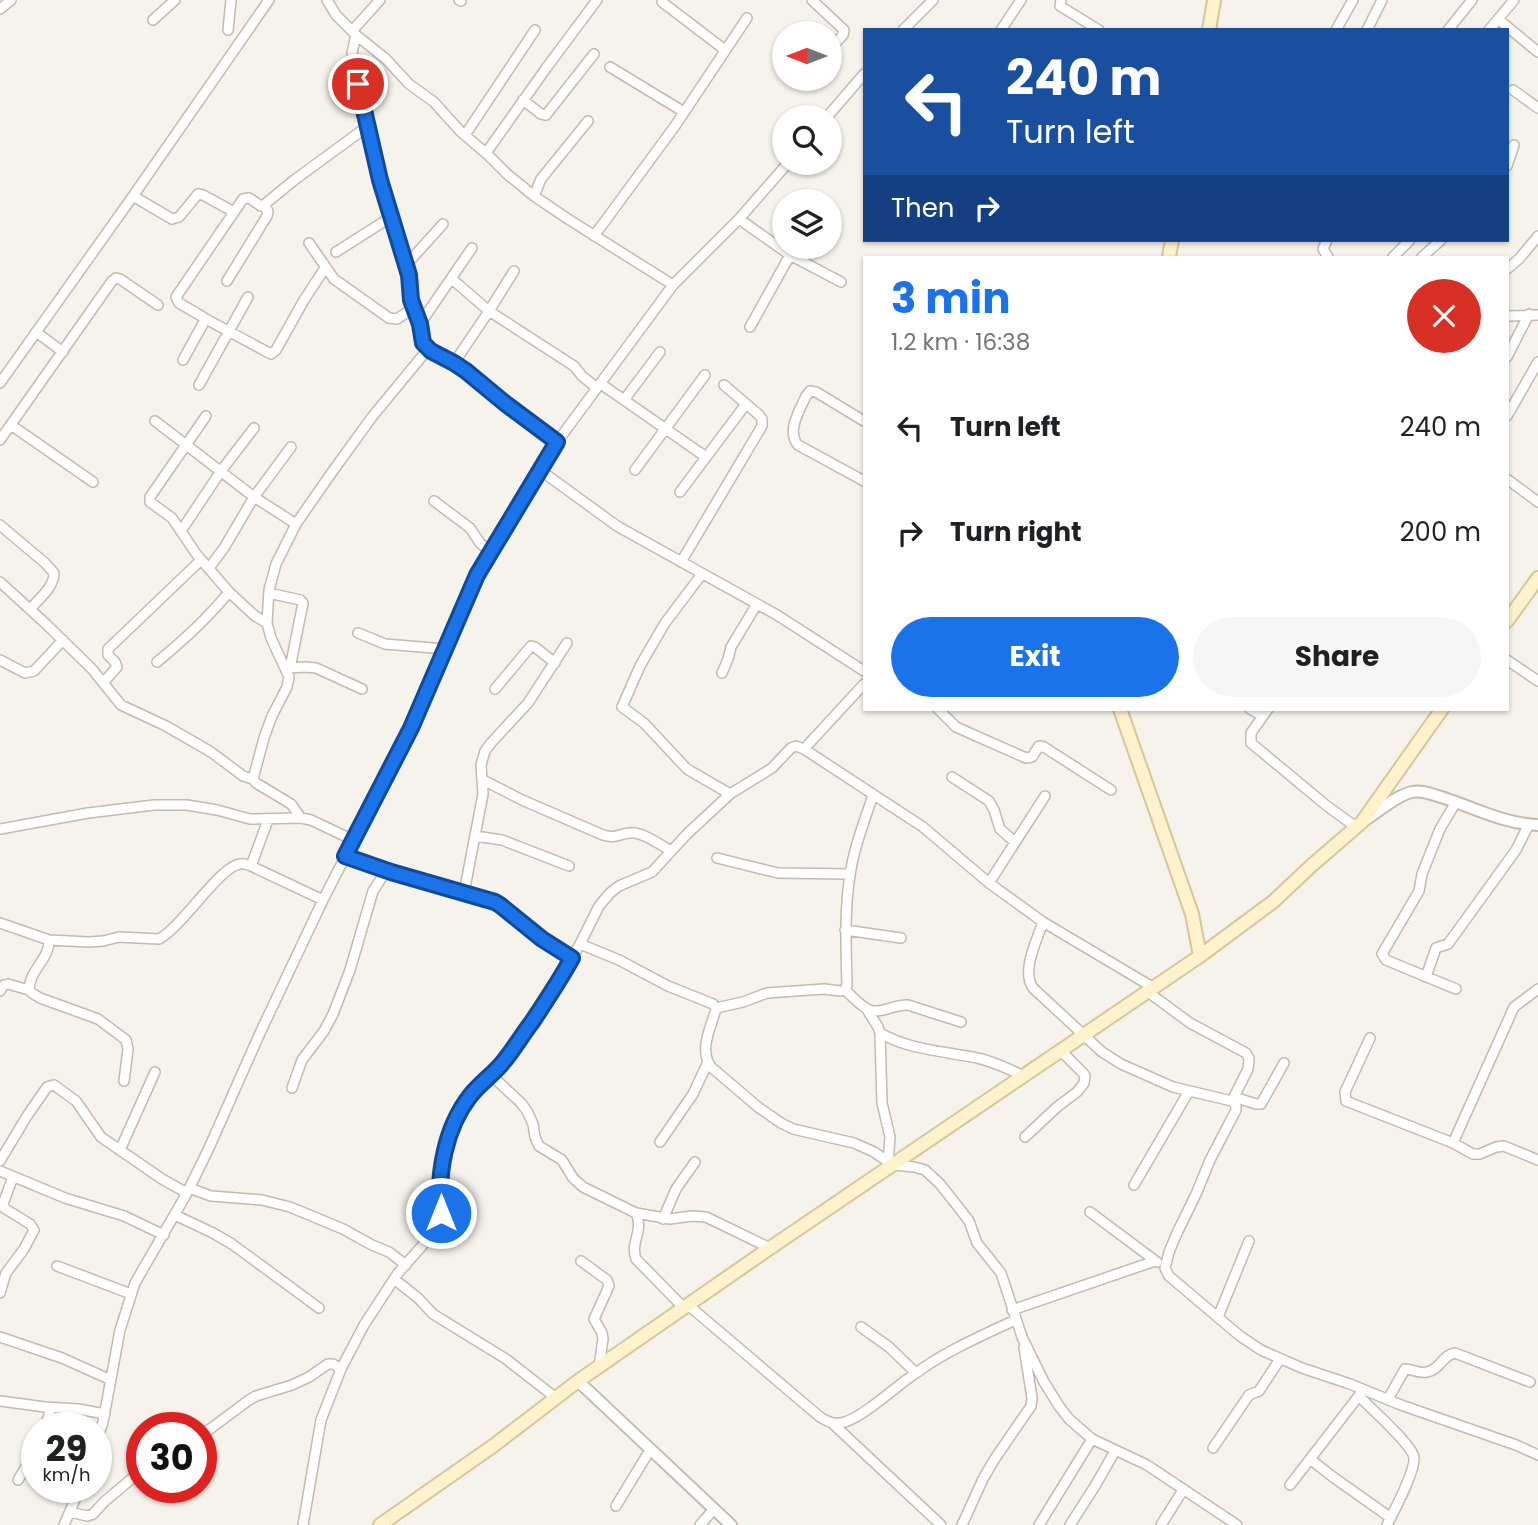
<!DOCTYPE html>
<meta charset="utf-8">
<style>
body{margin:0;font-family:Poppins,sans-serif;background:#f6f6f6;color:#202124;height:100vh;display:flex;flex-direction:column;font-size:26px;white-space:nowrap}
*{box-sizing:border-box;margin:0}
p{font-size:23px;color:#757577}
.icon{flex:none;width:38px;height:38px;fill:none;stroke:currentColor;stroke-width:2;stroke-linecap:round;stroke-linejoin:round}
.map{position:relative;flex:1;overflow:hidden}
.side{position:absolute;left:863px;top:256px;width:646px;height:455px;display:flex;flex-direction:column;background:#fff;border-radius:0px;box-shadow:0 2px 5px #0004}
.side>*{flex:none}
.guide{position:absolute;left:863px;top:28px;width:646px;height:214px;border-radius:0px;box-shadow:0 2px 5px #0004;background:#1a4fa0;color:#fff;overflow:hidden}
.needle{width:46px;rotate:270deg}
.tools{position:absolute;left:772px;top:21px;display:grid;gap:14px}
.tools a{display:grid;place-items:center;width:70px;height:70px;border-radius:50%;background:#fff;box-shadow:0 2px 5px #0004;font-size:35px}
.speed{position:absolute;left:21px;top:1412px;display:flex;gap:14px;font-size:35px;font-weight:700;text-align:center}
.speed>*{display:grid;place-content:center;width:91px;height:91px;border-radius:50%;background:#fff;box-shadow:0 2px 5px #0004;line-height:1}
.speed small{font-size:18px;font-weight:400}
.speed .limit{border:10px solid #d22;background:#fff;color:#111}
.pin{position:absolute;display:grid;place-items:center;width:60px;height:60px;color:#fff;margin:-30px;border:4px solid #fff;border-radius:50%;box-shadow:0 2px 7px #0007}
.me{position:absolute;width:77px;margin:-38px;rotate:0deg;stroke-linejoin:round;filter:drop-shadow(0 0 5px #0008)}
.turn{display:flex;align-items:center;gap:24px;height:147px;padding:0 28px;font-size:32px}
.turn .icon{width:91px;height:91px;stroke-width:2.5}
.turn b{display:block;font-size:49px;line-height:60px}
.then{display:flex;align-items:center;height:66px;padding:0 28px;background:#0003;gap:14px;font-size:26px}
.round{display:grid;place-items:center;flex:none;width:74px;height:74px;border-radius:37px;background:#f6f6f6}
.head{display:flex;align-items:center;justify-content:space-between;height:119px;padding:0 28px}
h1{font-size:42px;font-weight:700;line-height:52px;color:#1a73e8}
.button{display:flex;gap:14px;margin-top:auto;padding:14px 28px}
.button a{flex:1;height:80px;border-radius:42px;background:#1a73e8;color:#fff;font-size:28px;font-weight:700;line-height:80px;text-align:center}
.button a+a{background:#f6f6f6;color:#202124}
ul{padding:0;list-style:none}
li{display:flex;align-items:center;gap:21px;height:105px;padding:0 28px}
li div{flex:1}
li b{display:block;font-size:26px}
li em{font-style:normal}
.map>svg:first-child{display:block}
.lines{fill:none;stroke-linecap:round;stroke-linejoin:round}
.minor-casing{stroke:#c2bbae;stroke-width:12}
.tertiary-casing{stroke:#c2bbae;stroke-width:14}
.secondary-casing{stroke:#d6c79b;stroke-width:16}
.minor{stroke:#fff;stroke-width:9}
.tertiary{stroke:#fff;stroke-width:10}
.secondary{stroke:#fff3cd;stroke-width:12}
.route-casing{stroke:#114b97;stroke-width:18}
.route{stroke:#1a73e8;stroke-width:12}
</style>
<div class="map">
<svg width="1538" height="1525" viewBox="0 0 1538 1525">
<rect width="100%" height="100%" fill="#f6f3ec"/>
<g class="lines">
<defs>
<path id="minor" d="M327,0l9,15 20,20 30,24 23,25 25,18 26,29 28,24 19,19 27,22 34,23 105,66
M459,0l2,1
M812,0l32,30 -1,5 -13,14
M1061,0l-1,6 39,24
M662,2l63,48
M0,9l11,-9
M1498,19l40,33
M153,20l22,-20
M228,30l3,-30
M903,30l30,-30
M1001,30l20,-30
M1336,30l17,-30
M1367,30l15,-30
M1448,30l24,-30
M1489,30l25,-30
M352,31l28,-31
M356,35l-4,18 6,31 22,96 29,95 2,25 9,24 3,19 8,8 35,20 40,33 51,38
M610,67l74,45
M1513,90l25,18
M523,100l18,14 5,1 48,-61
M827,117l37,-43
M465,135l70,-105
M486,153l61,-86 50,-67
M1507,166l7,-21
M133,196l39,23 7,-2 19,-23 5,1 31,17
M534,196l7,-17 47,-58
M739,219l51,36 51,27
M594,236l81,-110 72,-108
M1327,240l-4,9 5,8
M309,243l25,36 55,39 8,1 16,-11
M336,252l55,-35
M1393,257l17,-17
M1422,257l19,-17
M406,265l37,-41
M1507,269l12,-10 19,-23
M450,280l22,-32
M227,281l40,-65 1,-5 -5,-6
M1507,316l31,-1
M204,318l67,36 5,-4 28,-50 21,-32
M420,324l30,-44h3l36,31 85,55 8,10 15,12
M750,327l40,-72
M36,332l27,20
M1507,357l22,-43
M183,360l22,-40 -2,-3 -24,-14 -3,-6 67,-98 6,-1 12,8 4,-2 28,-23 75,-55
M454,363l35,-52 25,-40
M0,383l133,-187 136,-196
M601,384l105,73
M199,385l49,-88
M624,400l36,-48
M206,416l-56,81v5l22,16 25,37 32,37 26,24 12,7
M1507,416l31,-54
M155,421l99,76 42,27
M864,421l-48,-29 -6,-1 -4,5c-6,14 -20,35 -8,49l66,36
M11,425l82,57
M0,440l112,-159 4,-3 4,1 38,26
M540,470l77,56 160,89 87,56
M635,470l70,-95
M1507,479l31,23
M680,492l66,-88
M434,501l36,27 10,15 11,9
M0,525l45,38 9,10c0,14 -14,25 -24,36
M181,531l40,-60 33,-43
M681,562l81,-136v-7l-3,-4 -35,-30
M209,568l15,-20 30,-51 37,-50
M702,574l-37,49 -10,17 -15,26 -18,41 22,16 43,46 43,25
M0,582l46,42 46,45 29,36 45,21 45,26 32,24 10,3
M269,593l31,7 3,3 -13,65
M358,633l27,11 60,5
M0,660l25,13 9,-2 29,-31
M1507,660l31,21
M157,662c27,-22 50,-43 72,-70
M286,668l20,-1 10,1 46,21
M722,673l6,-14 3,-12 26,-43
M103,683l14,-16 -2,-5 -7,-7v-6l93,-89
M864,684l-60,65 119,78 66,56 54,39 111,66
M495,689l36,-43 4,1 20,16
M938,709l18,18 70,31 6,-1 7,-11 5,1 67,43
M1250,709l13,7
M1268,709l-17,24v10l76,63 29,21
M804,749l-8,-3 -5,2 -19,20 -42,26 -43,40 -35,38 -33,14 -9,7 -11,13 -19,38 39,16 49,26 45,18 3,4 -1,4c-5,18 -16,38 -4,55l47,40 23,16 12,6 61,14 20,9 19,13 21,2 11,3 15,14 19,24 10,13 8,22 24,30 21,64 22,45 15,24 10,13 23,20 55,26 90,60
M952,777l37,24 5,9 6,19 15,13
M483,780l39,20 81,35c13,4 15,-1 27,-2 11,-2 31,12 41,18
M301,818l-10,-14 -35,-21 -3,-4 11,-41 8,-22 15,-29 2,-10 -18,-39 -4,-15 2,-33 7,-26 20,-40 34,-49 42,-58 56,-68
M0,829l88,-16 66,-8h33l30,5 33,9 51,-1 10,2 42,20
M475,836l27,4 67,26
M345,856l46,16 103,30 6,3 42,34 30,19
M717,858l61,15 72,1
M251,866l17,-46
M989,883l56,-87
M464,893l19,-99 -2,-29 4,-14 6,-8 37,-40 39,-60
M1043,922c-6,18 -22,49 -10,66l69,64 19,12 52,23 59,14 4,4v5l-26,50 -13,32 -20,41 -8,19 -4,16 4,8 71,60 21,14 41,18 48,16 51,21 115,40 22,10
M0,923l49,17c1,19 -20,30 -20,50l3,3 8,5 58,21 28,21 2,9 -4,32
M845,930l56,8
M49,940l40,2 14,-1 16,-4 40,2c24,-13 61,-73 81,-75 5,-1 7,1 11,2l72,34
M1426,977l10,-29 12,-4 68,-94 13,-26
M1456,989l-70,-29 -4,-6 37,-63 3,-17 18,-45 16,-27
M845,990c7,6 19,20 28,21 12,1 23,-7 35,-6l53,17
M0,991l4,-6 4,-1 21,6
M1148,992l42,31 56,30 3,5 -1,11 -16,32
M716,1008l27,-6 24,-9 57,-4 17,2 4,-1 2,-5c-1,-38 -3,-77 4,-116 4,-25 14,-49 22,-74
M866,1008l12,19 2,6 2,70 8,34 -2,25
M880,1033c29,17 64,18 97,25 16,3 31,11 47,18
M1370,1038l-25,54 1,9 107,42 20,11h7l16,-7 8,-1 34,14
M491,1075l30,28 6,8 6,13 2,13 4,9 23,14 11,18 10,9 53,26c8,18 -6,29 0,46l48,49
M292,1088l10,-28 22,-29 9,-17 17,-44 23,-79 13,-20
M1234,1097l22,7h5l23,-41
M1025,1137l32,-30 20,-15 7,-9 1,-7 -1,-2 -23,-23
M660,1142l33,-48 15,-32
M1453,1143l61,-136 24,-18
M120,1150l35,-78
M0,1161l27,-45 20,-29 7,-2 22,16 25,36 61,42 25,14
M0,1171l65,27 59,18 40,19
M1134,1185l55,-94
M189,1188l22,8 51,4 28,7 53,22 29,16 17,7 17,13
M1090,1212l67,50
M636,1213l34,6 22,-3 14,1 64,31
M175,1215l38,18 19,11 87,64
M663,1219l13,-30 19,-27
M581,1261l26,19 2,6 -15,33 8,14 1,6 -4,28
M57,1266l74,28
M394,1279l24,19 15,16 73,45 50,39
M0,1293l6,-20 18,-24 10,-19 -4,-6 -26,-16 -1,-4 10,-27
M688,1305l132,112c8,5 15,8 25,5 21,-7 51,-36 71,-49 30,-22 65,-37 99,-53
M1012,1310l143,-49
M1218,1317l31,-76
M861,1327l28,20 27,26
M0,1337l62,21 49,22
M1359,1396c11,12 54,49 55,62 1,14 -20,53 -27,67
M1388,1399l17,-30c7,0 15,5 22,3 13,-2 15,-17 28,-19l75,29
M0,1401l45,6 33,2 27,5
M832,1423l109,102
M45,1428l6,-20
M201,1434l9,-5 39,-29 7,-4 36,-11 17,-8 19,-13h5l8,5
M96,1443l7,-21 17,-92 15,-47 52,-90 22,-45 51,-115 63,-133 88,-172 66,-153 80,-133 116,-157 66,-66 49,-56
M1213,1448l36,-53 10,-4 21,-32
M1310,1459l23,18 58,41
M18,1480l19,-32
M1290,1485l71,-92
M616,1506l34,-56
M70,1512l17,4 6,-2 11,-12 38,-32
M64,1525l16,-37
M303,1525l18,-105 20,-51 23,-44 34,-52 24,-27 18,-25 1,-4 -1,-27 6,-42 5,-16 13,-28 11,-13 29,-29 48,-70 28,-48
M700,1525l14,-16
M962,1525l21,-46 11,-19 37,-54 1,-8 -8,-51
M1039,1525l53,-86
M1070,1525l25,-39 20,-35
M1161,1525l22,-35"/>
<path id="tertiary" d="M1365,820c13,-8 32,-25 47,-28 10,-2 22,3 32,6 31,10 61,26 94,27
M578,1381l153,144"/>
<path id="secondary" d="M1209,30l5,-30
M1169,257l3,-17
M1507,621l31,-43
M1200,956l74,-55 37,-35 51,-44 80,-113
M380,1525l113,-79 85,-65 192,-133 430,-292 -8,-42 -72,-205"/>
</defs>
<use href="#minor" class="minor-casing"/>
<use href="#tertiary" class="tertiary-casing"/>
<use href="#secondary" class="secondary-casing"/>
<use href="#minor" class="minor"/>
<use href="#tertiary" class="tertiary"/>
<use href="#secondary" class="secondary"/>
</g>
<g class="lines">
<defs>
<path id="route" d="M358,84l22,96 29,95 2,25 9,24 3,19 8,8 23,12 12,8 40,33 51,38 -80,133 -66,153 -66,128 46,16 104,30 5,3 42,34 30,19c-12,22 -26,43 -40,64 -10,13 -18,27 -28,39 -10,13 -24,22 -34,35 -25,32 -33,78 -29,117"/>
</defs>
<use href="#route" class="route-casing"/>
<use href="#route" class="route"/>
</g>
</svg>
<div class="tools">
<a><svg class="needle" viewBox="-14 -14 28 28"><path d="M0-13l5 13h-10z" fill="#e53935"/><path d="M0 13l5-13h-10z" fill="#757577"/></svg></a>
<a><svg class="icon" aria-label="search" viewBox="0 0 24 24"><circle cx="10" cy="10" r="6"/><path d="M15 15l6 6"/></svg></a>
<a><svg class="icon" aria-label="layers" viewBox="0 0 24 24"><path d="M12 4l9 5-9 5-9-5zM3 14l9 5 9-5"/></svg></a>
</div>
<div class="speed"><div>29<small>km/h</small></div><div class="limit">30</div></div>
<div class="pin" style="left:358px;top:84px;background:#d93025"><svg class="icon" aria-label="arrive" viewBox="0 0 24 24"><path d="M6 21V4h12l-3 4 3 4H6"/></svg></div>
<svg class="me" style="left:441px;top:1213px" viewBox="-20 -20 40 40"><circle r="17" fill="#1a73e8" stroke="#fff" stroke-width="3"/><path d="M0-11L8 9 0 5-8 9z" fill="#fff"/></svg>
<div class="guide">
<div class="turn"><svg class="icon" aria-label="left" viewBox="0 0 24 24"><path d="M17 20v-9H6M10 6l-5 5 5 5"/></svg><div><b>240 m</b>Turn left</div></div>
<div class="then">Then<svg class="icon" aria-label="right" viewBox="0 0 24 24"><path d="M7 20v-9h11M14 6l5 5-5 5"/></svg></div>
</div>
<section class="side">
<div class="head"><div><h1>3 min</h1><p>1.2 km · 16:38</p></div><a class="round" style="background:#d93025;color:#fff"><svg class="icon" aria-label="close" viewBox="0 0 24 24"><path d="M6 6l12 12M18 6L6 18"/></svg></a></div>
<ul>
<li><svg class="icon" aria-label="left" viewBox="0 0 24 24"><path d="M17 20v-9H6M10 6l-5 5 5 5"/></svg><div><b>Turn left</b></div><em>240 m</em></li>
<li><svg class="icon" aria-label="right" viewBox="0 0 24 24"><path d="M7 20v-9h11M14 6l5 5-5 5"/></svg><div><b>Turn right</b></div><em>200 m</em></li>
</ul>
<div class="button"><a>Exit</a><a>Share</a></div>
</section>
</div>
